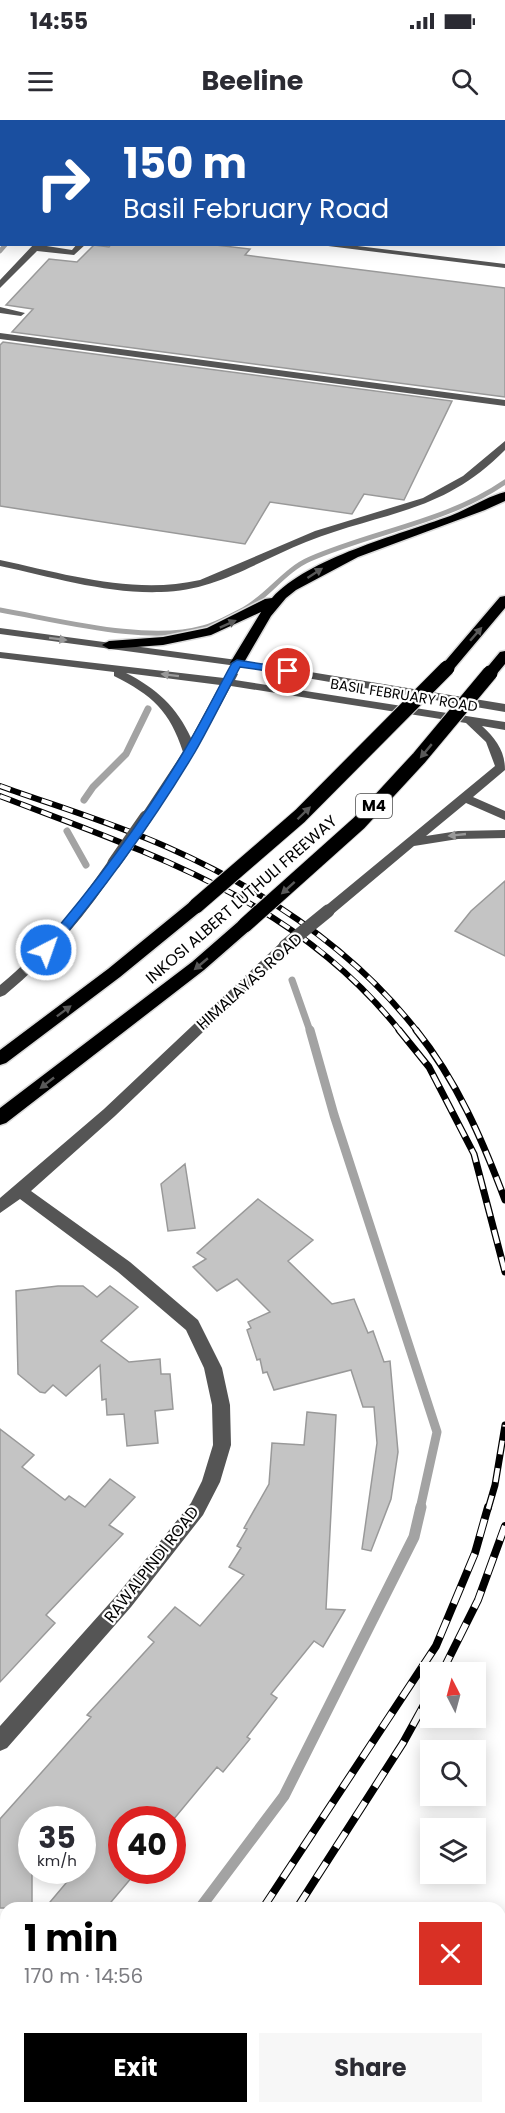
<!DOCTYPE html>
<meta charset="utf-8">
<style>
body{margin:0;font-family:Poppins,sans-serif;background:#f7f7f7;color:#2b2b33;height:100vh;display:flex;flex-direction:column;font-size:22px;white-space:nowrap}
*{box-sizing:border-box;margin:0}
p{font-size:20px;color:#7c7c81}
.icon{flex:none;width:33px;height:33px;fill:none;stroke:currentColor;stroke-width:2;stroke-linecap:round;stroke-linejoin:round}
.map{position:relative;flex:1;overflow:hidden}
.drawer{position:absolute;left:0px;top:1782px;width:506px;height:212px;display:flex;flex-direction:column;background:#fff;border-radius:18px 18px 0 0;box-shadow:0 3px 15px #0003}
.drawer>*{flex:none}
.banner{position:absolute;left:0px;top:0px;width:506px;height:126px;box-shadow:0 3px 15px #0003;background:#1a4fa0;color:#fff;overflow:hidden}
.needle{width:39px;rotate:354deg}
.tools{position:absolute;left:420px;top:1542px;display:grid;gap:12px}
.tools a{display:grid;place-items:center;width:66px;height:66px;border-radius:0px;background:#fff;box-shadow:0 3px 15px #0003;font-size:30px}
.speed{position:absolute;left:18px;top:1686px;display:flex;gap:12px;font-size:30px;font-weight:700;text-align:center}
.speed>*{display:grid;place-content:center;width:78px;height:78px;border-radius:50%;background:#fff;box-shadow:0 3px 15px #0003;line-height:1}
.speed small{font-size:15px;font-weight:400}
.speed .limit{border:9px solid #d22;background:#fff;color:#111}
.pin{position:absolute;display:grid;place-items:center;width:51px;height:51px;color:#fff;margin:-26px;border:3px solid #fff;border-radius:50%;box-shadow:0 2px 6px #0007}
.me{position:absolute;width:66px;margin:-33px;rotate:41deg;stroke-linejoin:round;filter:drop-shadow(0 0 4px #0008)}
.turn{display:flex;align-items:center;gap:21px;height:126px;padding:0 24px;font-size:27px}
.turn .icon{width:78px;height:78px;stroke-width:2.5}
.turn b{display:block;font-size:42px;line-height:51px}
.round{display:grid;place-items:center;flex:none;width:63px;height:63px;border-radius:0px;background:#f7f7f7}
.head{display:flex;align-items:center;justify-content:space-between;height:102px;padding:0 24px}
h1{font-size:36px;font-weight:700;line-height:45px;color:#000}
.button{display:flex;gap:12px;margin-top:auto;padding:12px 24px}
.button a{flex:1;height:69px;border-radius:0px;background:#000;color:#fff;font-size:24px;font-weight:700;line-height:69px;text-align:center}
.button a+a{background:#f7f7f7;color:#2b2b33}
.status{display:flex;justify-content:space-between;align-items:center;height:42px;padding:0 30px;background:#fff;direction:ltr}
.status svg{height:16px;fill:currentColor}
header{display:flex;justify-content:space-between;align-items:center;height:78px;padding:0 24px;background:#fff;font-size:27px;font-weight:700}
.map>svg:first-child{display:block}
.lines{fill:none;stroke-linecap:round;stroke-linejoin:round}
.stream-far4{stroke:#a3a3a3;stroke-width:4.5}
.stream-far3{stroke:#a3a3a3;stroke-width:5}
.stream-far2{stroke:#a3a3a3;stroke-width:7}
.stream-far1{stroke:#a3a3a3;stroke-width:9}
.stream{stroke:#a3a3a3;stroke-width:11}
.building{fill:#c4c4c4;stroke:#999;stroke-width:1.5}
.highway-casing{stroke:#dbdbdb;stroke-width:3}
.minor{fill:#555;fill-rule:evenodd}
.highway{fill:#000;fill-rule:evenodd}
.rail-far2-casing{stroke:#000;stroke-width:6}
.rail-far1-casing{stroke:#000;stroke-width:7}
.rail-casing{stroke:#000;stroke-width:8}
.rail-far2{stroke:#fff;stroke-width:4;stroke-dasharray:11;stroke-linecap:butt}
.rail-far1{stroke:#fff;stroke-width:4.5;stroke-dasharray:14;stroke-linecap:butt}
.rail{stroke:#fff;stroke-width:6;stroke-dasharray:18;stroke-linecap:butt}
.highway-bridge-casing{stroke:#dbdbdb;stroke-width:17;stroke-linecap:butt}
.minor-bridge{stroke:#555;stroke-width:13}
.highway-bridge{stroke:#000;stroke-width:15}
.oneway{fill:#595959}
.oneway2{fill:#999}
.route{fill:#1a73e8;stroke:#114b97;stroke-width:1.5}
.labels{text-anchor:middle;stroke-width:4.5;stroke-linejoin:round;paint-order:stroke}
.far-street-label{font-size:14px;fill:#000;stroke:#fff}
.shield{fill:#fff;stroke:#4c4c4c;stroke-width:1.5}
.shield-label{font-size:15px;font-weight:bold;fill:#000}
.street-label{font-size:16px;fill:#000;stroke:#fff}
</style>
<div class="status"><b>14:55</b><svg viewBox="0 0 49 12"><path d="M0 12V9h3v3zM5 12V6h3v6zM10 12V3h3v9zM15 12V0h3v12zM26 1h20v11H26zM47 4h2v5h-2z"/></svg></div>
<header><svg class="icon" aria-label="menu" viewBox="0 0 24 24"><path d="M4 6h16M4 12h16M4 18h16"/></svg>Beeline<svg class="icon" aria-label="search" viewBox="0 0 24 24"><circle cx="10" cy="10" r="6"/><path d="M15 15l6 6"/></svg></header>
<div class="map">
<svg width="505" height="1993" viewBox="0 0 505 1993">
<rect width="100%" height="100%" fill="#fff"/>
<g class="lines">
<path class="stream-far4" d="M127,2l2,-2
M0,131l6,-7"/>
<path class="stream-far3" d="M0,490c58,10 147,34 203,18 13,-3 26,-11 38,-17 25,-12 43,-41 69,-52 64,-28 137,-37 195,-77"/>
<path class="stream-far2" d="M84,680l9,-13 33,-33 22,-45
M67,711l19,34
M292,860l18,51"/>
<path class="stream-far1" d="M310,910l24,85 103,317 -17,77"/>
<path class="stream" d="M200,1788l84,-112 130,-259 7,-30
M44,1993l4,-5"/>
</g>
<path class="building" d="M111,124h96l43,5 -5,6 260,33v109l-493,-65 21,-23 -27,-4 43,-46 28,3 17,-17 15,2z
M3,222l449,59 -48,99 -40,-6 -12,20 -82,-12 -25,42 -245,-38v-161z
M505,761v75l-50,-25 16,-20z
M185,1044l10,64 -27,3 -7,-47z
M258,1079l55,41 -25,21 44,43 22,-5 14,34 5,-2 11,31 6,-1 8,91 -7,47 -20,52 -9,-2 15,-106 -3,-36h-11l-12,-37 -77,20 -7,-18 -4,1 -3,-14 -3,1 -10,-30 4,-2 -3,-6 22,-10 -33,-33 -20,12 -24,-24 13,-8 -9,-6z
M58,1166h25l14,11 13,-11 28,21 -37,34 28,21 31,-3 1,15h9l3,35 -18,2 3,32 -31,3 -3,-32 -17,1 -1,-16 -4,1 -2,-35 -34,31 -13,-11 -8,8 -5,-1 -22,-18 -2,-83z
M307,1292l29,3 -10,194 19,1 -22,37 -9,-6 -43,53 6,4 -30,39 3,2 -27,33 -6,-5 -44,53h-51v50h16l-32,38h-61l32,-38h5v-50h-50v88h-32v-89l91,-102 -4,-2 67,-73 -6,-5 27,-30 25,19 44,-51 -15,-8 12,-19 -4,-2 10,-17 -3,-1 25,-44 3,-41 32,2z
M0,1309l34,26 -12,12 43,33 4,-4 16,11 25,-28 25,18 -26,28 14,9 -77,81 9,8 -55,59z"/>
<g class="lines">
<defs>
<path id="highway" d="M505,372v9l-20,9 -127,47 -62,33 -10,8 -15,18 -29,50 -5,1 -7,-4 31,-51 -50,23 -48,10 -54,4 -7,-4 7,-4 54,-4 44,-9 58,-29 7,-1c36,-40 126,-63 178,-82 18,-7 36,-19 55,-24z
M505,476v12l-53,63h-10l-2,-3 2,-3 58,-68z
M505,531v13l-10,12h-10l-2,-3 2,-3 15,-18z
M196,781l6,1 2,4 -2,4 -82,67 -114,86 -6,2v-15l108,-81 82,-67z
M245,800l6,1 2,4 -2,4 -47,41 -198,153 -6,2v-17l192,-146 47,-41z"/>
</defs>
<use href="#highway" class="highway-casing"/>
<path class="minor" d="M86,0h8l-9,2z
M401,0h8l-8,2z
M0,81h2l-2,5z
M504,84h1v4h-1z
M34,124l38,6 5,-6h9l-12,11 -37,-4 -37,37v-8z
M312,124h29l164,20v4z
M0,187l25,6 -4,3 -21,-3z
M0,213l505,67v6l-505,-67z
M505,321v9c-63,64 -121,61 -199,92 -48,19 -91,49 -145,50 -54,2 -109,-15 -161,-26v-6c65,14 134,35 200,20l115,-49 108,-33 40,-22z
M0,508l237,32 268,44v8l-268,-46 -237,-32z
M0,532l224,26 4,-6 4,-1 6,3 -3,6 270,42v8l-23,-4c14,13 23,25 23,44l-32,27 32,14v9l-39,-17 -40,33 32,-5 47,-1v8l-47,1 -44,7 -81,68h-10l-2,-3 2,-3 172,-142 -9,-24 -20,-19 -235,-37 -36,66 -45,68 -4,1 -6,-4 43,-65c-13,-41 -31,-57 -69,-76v-4l-114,-14zM126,553l94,12 -29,53c-14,-31 -35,-50 -65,-65z
M114,739l6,4c-32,50 -69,94 -115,132l-5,2v-12c44,-36 77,-79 109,-125z
M285,821l7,5 -2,3 -175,167 -84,75 99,71 68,58 24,48 8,37 1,40 -11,37 -17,33 -72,92 -124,141 -7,3v-25l117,-131 74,-92 11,-22 11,-36 -1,-40 -8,-37 -18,-38 -68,-58 -98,-73 -20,14v-15l104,-89 176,-166z"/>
<use href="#highway" class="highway"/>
<defs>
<path id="rail-far2" d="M0,666c56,20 113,37 167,61 95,42 186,102 250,184
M0,676c151,58 295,103 400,235"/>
<path id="rail-far1" d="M399,910l30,37 45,87 31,118
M416,910c41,51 66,109 89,170
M488,1389l7,-24 10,-60"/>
<path id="rail" d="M442,1552l36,-72 27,-74
M263,1788l173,-262 39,-93 13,-46
M297,1788l106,-165 27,-49
M128,1993l3,-5
M166,1993l4,-5"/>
</defs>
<use href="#rail-far2" class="rail-far2-casing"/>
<use href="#rail-far1" class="rail-far1-casing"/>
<use href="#rail" class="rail-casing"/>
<use href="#rail-far2" class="rail-far2"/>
<use href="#rail-far1" class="rail-far1"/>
<use href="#rail" class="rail"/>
<defs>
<path id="highway-bridge" d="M196,786l104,-90 147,-148
M245,805l114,-102 60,-65 71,-85"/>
</defs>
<use href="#highway-bridge" class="highway-bridge-casing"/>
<path class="minor-bridge" d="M114,743l32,-46
M285,826l43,-35"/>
<use href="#highway-bridge" class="highway-bridge"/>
</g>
<defs><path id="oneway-solid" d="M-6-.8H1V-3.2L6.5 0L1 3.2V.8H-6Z" transform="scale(1.5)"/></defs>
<g class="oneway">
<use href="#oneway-solid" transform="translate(315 453) rotate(-33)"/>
<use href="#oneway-solid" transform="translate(228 504) rotate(-24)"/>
<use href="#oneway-solid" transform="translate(476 514) rotate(-49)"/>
<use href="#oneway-solid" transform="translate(426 631) rotate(130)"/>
<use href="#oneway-solid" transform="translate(304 693) rotate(-44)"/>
<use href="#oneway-solid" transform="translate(288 768) rotate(138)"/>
<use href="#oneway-solid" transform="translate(201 844) rotate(140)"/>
<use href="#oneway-solid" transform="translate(64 891) rotate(-37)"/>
<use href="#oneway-solid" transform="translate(47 963) rotate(142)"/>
</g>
<g class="oneway2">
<use href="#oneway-solid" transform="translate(58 519) rotate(7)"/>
<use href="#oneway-solid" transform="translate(170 555) rotate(-173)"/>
<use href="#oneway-solid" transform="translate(457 715) rotate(174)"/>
</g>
<path class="route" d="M237,540l51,8 5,3 -5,3 -48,-7c-15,28 -29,57 -45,85 -42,70 -92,139 -145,201h-9l-2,-3 2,-3c52,-60 102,-127 143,-196 17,-28 32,-59 48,-88z"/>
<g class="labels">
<g class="far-street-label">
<text transform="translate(404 575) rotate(9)" y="5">BASIL FEBRUARY ROAD</text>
</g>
<rect class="shield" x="356" y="674" width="36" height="24" rx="4.5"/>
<g class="shield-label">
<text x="374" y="691">M4</text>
</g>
<g class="street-label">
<text transform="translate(241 779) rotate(-41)" y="6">INKOSI ALBERT LUTHULI FREEWAY</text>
<text transform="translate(249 861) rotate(-42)" y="6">HIMALAYAS ROAD</text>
<text transform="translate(151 1444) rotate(-52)" y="6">RAWALPINDI ROAD</text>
</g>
</g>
</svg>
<div class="tools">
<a><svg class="needle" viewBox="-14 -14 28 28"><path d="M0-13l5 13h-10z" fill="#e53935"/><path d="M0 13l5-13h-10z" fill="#7c7c81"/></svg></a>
<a><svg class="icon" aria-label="search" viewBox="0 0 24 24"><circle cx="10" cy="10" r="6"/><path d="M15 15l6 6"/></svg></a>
<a><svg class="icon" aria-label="layers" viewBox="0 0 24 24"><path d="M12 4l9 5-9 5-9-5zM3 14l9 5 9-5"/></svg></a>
</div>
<div class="speed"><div>35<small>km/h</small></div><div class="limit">40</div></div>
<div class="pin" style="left:288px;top:551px;background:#d93025"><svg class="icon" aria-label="arrive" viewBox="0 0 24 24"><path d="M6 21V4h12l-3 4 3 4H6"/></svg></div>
<svg class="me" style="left:46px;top:830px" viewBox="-20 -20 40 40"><circle r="17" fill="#1a73e8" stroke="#fff" stroke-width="3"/><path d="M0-11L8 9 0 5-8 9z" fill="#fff"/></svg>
<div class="banner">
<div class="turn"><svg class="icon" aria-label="right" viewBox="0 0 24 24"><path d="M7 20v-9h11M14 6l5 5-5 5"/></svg><div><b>150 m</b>Basil February Road</div></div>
</div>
<section class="drawer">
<div class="head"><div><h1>1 min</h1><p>170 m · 14:56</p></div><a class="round" style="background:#d93025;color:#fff"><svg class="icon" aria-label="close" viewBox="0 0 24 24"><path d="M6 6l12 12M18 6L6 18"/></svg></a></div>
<div class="button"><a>Exit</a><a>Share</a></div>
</section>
</div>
